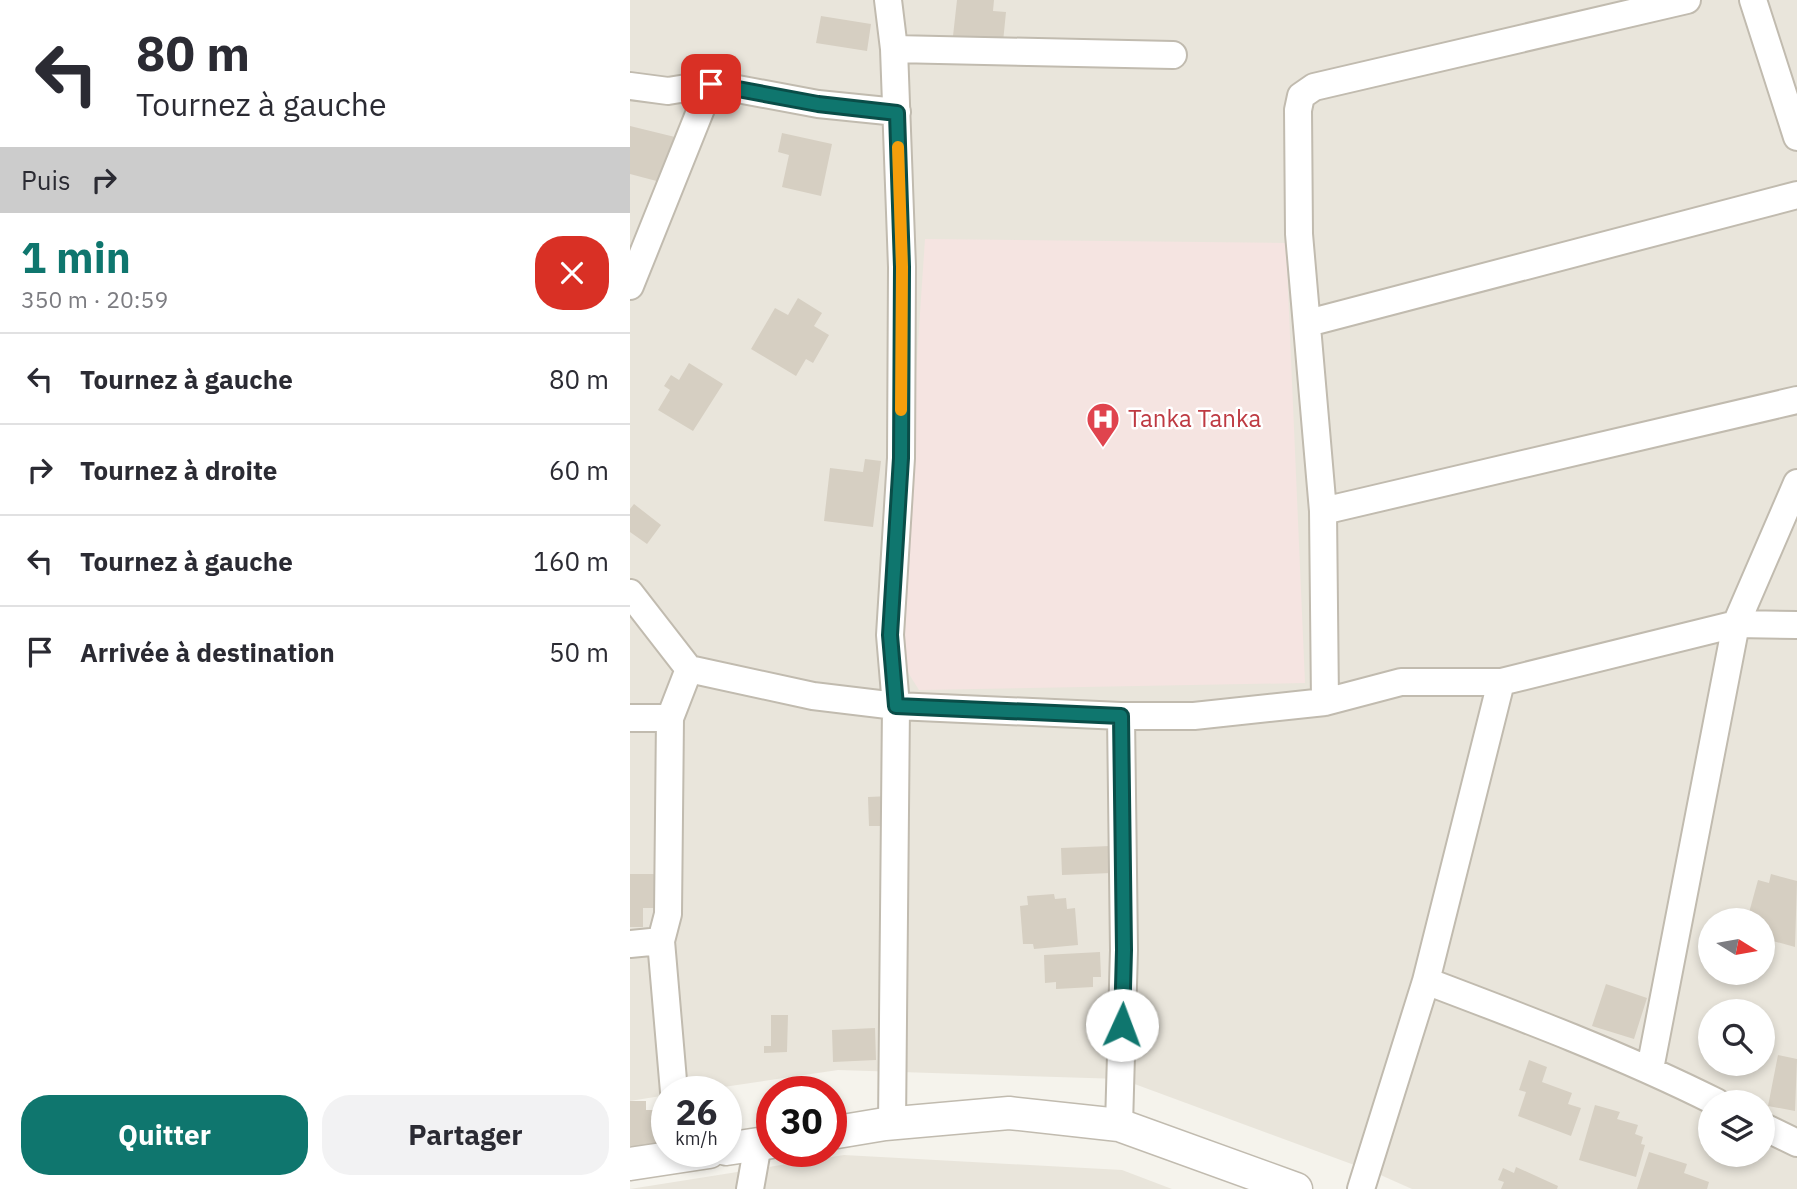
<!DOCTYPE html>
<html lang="fr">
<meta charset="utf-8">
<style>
body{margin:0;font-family:"IBM Plex Sans",sans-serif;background:#f2f2f3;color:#2b2b33;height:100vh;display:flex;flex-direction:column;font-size:26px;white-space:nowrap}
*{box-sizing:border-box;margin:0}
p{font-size:23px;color:#7c7c81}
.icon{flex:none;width:38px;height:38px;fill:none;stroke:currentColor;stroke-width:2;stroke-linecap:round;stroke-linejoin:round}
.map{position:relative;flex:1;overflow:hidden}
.side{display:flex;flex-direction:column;background:#fff;width:630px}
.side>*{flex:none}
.hud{background:#fff;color:#2b2b33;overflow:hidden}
.needle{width:46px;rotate:101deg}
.fabs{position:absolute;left:1068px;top:908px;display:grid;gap:14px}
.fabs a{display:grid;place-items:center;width:77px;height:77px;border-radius:50%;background:#fff;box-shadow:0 4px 10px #0003;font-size:35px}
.speed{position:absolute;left:21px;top:1076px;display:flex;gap:14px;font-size:35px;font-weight:700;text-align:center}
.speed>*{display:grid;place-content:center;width:91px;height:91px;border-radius:50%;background:#fff;box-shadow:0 4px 10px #0003;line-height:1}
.speed small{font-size:18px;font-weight:400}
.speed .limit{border:10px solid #d22;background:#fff;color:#111}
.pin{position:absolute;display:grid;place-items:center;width:60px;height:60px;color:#fff;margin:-30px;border-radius:14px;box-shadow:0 4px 10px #0006}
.me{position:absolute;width:77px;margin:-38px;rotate:2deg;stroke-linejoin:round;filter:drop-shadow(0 0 5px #0008)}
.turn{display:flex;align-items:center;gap:24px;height:147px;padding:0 21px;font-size:32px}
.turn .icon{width:91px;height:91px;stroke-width:2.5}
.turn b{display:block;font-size:49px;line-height:60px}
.then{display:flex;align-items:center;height:66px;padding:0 21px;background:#0003;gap:14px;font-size:26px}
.round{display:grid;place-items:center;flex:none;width:74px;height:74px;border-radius:28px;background:#f2f2f3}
.head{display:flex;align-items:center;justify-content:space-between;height:119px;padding:0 21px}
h1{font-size:42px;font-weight:700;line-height:52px;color:#0f766e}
.button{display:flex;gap:14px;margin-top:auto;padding:14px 21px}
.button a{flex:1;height:80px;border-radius:28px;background:#0f766e;color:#fff;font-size:28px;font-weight:700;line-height:80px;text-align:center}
.button a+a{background:#f2f2f3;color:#2b2b33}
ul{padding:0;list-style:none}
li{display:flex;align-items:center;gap:21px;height:91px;padding:0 21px;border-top:2px solid #e1e1e2}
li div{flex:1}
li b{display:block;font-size:26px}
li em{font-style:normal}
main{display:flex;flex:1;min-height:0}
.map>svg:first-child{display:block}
.residential{fill:#e9e5db;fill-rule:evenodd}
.medical{fill:#f5e4e1}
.building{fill:#d6cfc2}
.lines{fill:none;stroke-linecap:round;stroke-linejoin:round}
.minor-casing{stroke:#c1bbaf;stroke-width:30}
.tertiary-casing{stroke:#c1bbaf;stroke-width:35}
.minor{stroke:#fff;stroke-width:26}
.tertiary{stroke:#fff;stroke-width:32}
.route-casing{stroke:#0a4d48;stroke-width:18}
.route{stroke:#0f766e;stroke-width:12}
.slow{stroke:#f59e0b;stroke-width:12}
.labels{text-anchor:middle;stroke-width:5;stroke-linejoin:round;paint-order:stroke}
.health-label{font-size:24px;fill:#be3a42;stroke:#fff;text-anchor:start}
</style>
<main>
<section class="side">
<div class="hud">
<div class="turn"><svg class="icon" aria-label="left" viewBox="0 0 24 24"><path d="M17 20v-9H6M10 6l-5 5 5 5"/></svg><div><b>80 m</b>Tournez à gauche</div></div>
<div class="then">Puis<svg class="icon" aria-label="right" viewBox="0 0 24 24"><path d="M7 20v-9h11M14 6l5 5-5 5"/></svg></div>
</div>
<div class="head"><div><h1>1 min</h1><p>350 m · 20:59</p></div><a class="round" style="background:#d93025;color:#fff"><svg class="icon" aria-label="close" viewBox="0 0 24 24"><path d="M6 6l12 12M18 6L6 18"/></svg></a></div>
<ul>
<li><svg class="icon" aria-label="left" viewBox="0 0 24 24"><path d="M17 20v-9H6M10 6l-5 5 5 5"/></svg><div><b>Tournez à gauche</b></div><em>80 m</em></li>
<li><svg class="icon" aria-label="right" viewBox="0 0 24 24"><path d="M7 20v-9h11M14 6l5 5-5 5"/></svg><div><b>Tournez à droite</b></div><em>60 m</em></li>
<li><svg class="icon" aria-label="left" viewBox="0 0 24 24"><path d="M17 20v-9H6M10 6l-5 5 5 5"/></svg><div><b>Tournez à gauche</b></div><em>160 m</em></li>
<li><svg class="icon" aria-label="arrive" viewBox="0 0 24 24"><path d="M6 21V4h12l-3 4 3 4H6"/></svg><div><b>Arrivée à destination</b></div><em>50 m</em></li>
</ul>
<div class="button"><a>Quitter</a><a>Partager</a></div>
</section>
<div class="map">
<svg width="1167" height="1189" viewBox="0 0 1167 1189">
<rect width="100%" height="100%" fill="#f5f3ec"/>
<path class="residential" d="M0,0h1167v1189h-385l-36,-16 -255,-94 -283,-9 -148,22h-23v3l-37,6zM1080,920h52v53h-52zM1080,1012h52v52h-52zM1080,1102h52v53h-52z
M214,1155l278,15 50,19h-542z"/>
<path class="medical" d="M295,239l361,4 19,440 -386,7 -22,-35z"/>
<path class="building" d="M327,0h37l-1,11 13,1 -3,30 -50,-6z
M191,16l50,8 -4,27 -51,-8z
M0,126l49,12 -11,46 -38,-10z
M152,133l50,11 -11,52 -39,-9 7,-32 -11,-3z
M168,298l24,15 -8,13 15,9 -16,28 -7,-4 -10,17 -45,-27 24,-41 13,7z
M59,363l34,21 -30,47 -35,-21 12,-20 -6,-4 7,-11 8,5z
M235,459l16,2 -8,66 -49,-6 6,-53 33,4z
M4,504l27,21 -14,19 -17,-12v-23z
M261,796l1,30h-23l-1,-29z
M480,846l1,27 -49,2 -1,-27z
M0,874h24v34h-11v19h-13z
M1141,874l26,7 -2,66 -33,-9v-18h-15l11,-40 11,3z
M424,894l1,5 11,-1 1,11 8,-1 3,37 -44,4 -1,-5h-10l-3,-38 8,-1 -1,-9z
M470,952l1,25h-8v10l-37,2v-7l-11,1 -1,-28z
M976,984l41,14 -13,41 -42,-13z
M141,1015h17l-1,37 -23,1v-7h7z
M245,1028l1,32 -43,2 -1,-32z
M1148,1055l19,4 -2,52 -27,-5z
M899,1060l18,7 -5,15 30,11 -4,11 13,4 -10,28 -53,-20 8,-24 -7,-2z
M0,1101h16v9h13l-1,36h-28z
M965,1105l25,7 -3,7 21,6 -3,9 8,3 -2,7 4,1 -9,32 -57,-17z
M1019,1152l38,12 -3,9 25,9 -2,7h-70z
M886,1167l42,19 -1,3h-56l3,-7 -6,-2 5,-12 11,5z"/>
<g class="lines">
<defs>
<path id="minor" d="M258,0l6,49 8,218 -1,191 -11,177 6,71 -4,419
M1123,0l44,137
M264,49l279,6
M0,86l38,5 43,-7 107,20 79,8
M0,286l81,-202
M678,323l489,-128
M693,511l474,-111
M0,593l59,76 124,27 83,10 225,10 3,234 -5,175
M695,702l-2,-191 -24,-277 -1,-124 3,-14 13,-9 373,-87
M491,716h73l131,-14 76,-20h100l235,-58 61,1
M0,718h40
M0,944l31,-3
M796,981c98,37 196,74 290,121
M1020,1069l86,-445 61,-141
M44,1092l-13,-151 7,-27 2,-196 19,-49
M1132,1126l35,17
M120,1189l8,-45
M731,1189l65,-208 75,-299"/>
<path id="tertiary" d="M201,1133l54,-9 124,-11 110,12 177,64
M96,1149l46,-7
M0,1164l79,-12"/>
</defs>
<use href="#minor" class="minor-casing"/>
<use href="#tertiary" class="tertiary-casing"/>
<use href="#minor" class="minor"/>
<use href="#tertiary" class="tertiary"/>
</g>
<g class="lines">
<defs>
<path id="route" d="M81,84l107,20 79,9 5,154 -1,191 -11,177 6,71 225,10 3,234 -2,75"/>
</defs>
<use href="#route" class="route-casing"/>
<use href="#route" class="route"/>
<path class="slow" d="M268,147l4,120 -1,143"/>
</g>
<defs>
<symbol id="hospital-pin" viewBox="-11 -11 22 30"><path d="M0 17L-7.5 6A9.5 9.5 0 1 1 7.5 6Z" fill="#e0444e" stroke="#fff"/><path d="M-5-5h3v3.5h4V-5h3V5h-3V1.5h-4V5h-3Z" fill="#fff"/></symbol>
</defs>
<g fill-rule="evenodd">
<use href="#hospital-pin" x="454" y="400" width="38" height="52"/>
</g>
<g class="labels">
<g class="health-label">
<text x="498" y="427">Tanka Tanka</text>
</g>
</g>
</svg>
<div class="fabs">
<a><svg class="needle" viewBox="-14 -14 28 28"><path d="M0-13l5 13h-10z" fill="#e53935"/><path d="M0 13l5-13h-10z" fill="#7c7c81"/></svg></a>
<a><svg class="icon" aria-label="search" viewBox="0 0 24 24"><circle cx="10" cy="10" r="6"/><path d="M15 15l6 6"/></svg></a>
<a><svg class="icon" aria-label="layers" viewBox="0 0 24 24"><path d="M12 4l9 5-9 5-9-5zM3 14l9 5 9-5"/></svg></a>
</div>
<div class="speed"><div>26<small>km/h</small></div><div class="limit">30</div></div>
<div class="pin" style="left:81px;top:84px;background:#d93025"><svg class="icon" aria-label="arrive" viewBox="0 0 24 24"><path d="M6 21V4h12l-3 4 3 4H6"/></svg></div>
<svg class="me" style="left:492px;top:1025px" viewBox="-20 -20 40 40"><circle r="19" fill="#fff"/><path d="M0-13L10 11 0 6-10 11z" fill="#0f766e"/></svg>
</div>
</main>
